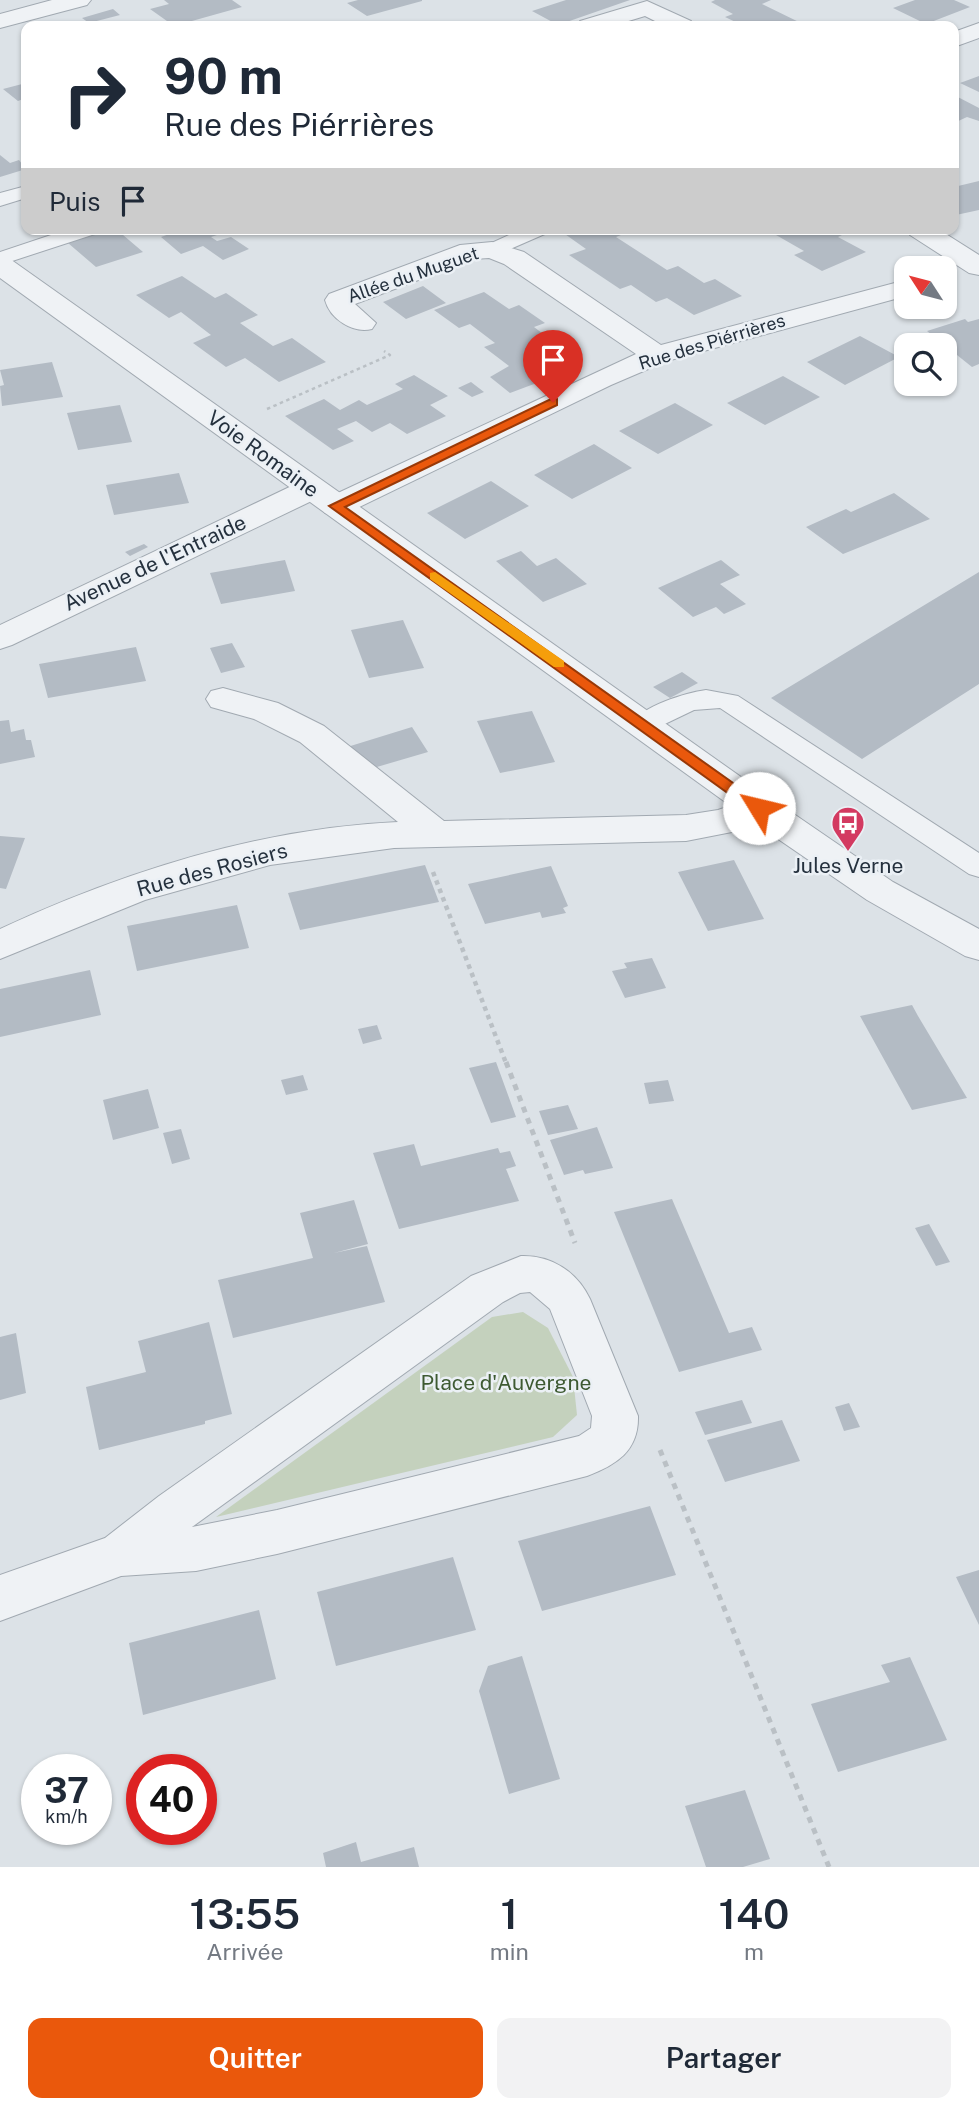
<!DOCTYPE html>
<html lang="fr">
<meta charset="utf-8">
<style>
body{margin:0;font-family:"Public Sans",sans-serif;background:#f2f2f3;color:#1f2937;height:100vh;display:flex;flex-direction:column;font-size:26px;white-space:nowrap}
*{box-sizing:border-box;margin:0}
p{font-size:23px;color:#747a83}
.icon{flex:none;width:38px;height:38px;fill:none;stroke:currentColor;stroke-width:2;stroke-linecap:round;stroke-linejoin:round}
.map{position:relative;height:1867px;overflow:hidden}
.side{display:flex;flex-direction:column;background:#fff;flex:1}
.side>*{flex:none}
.hud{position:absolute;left:21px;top:21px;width:938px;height:214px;border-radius:14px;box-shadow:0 2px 5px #0004;background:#fff;color:#1f2937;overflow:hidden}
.needle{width:46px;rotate:306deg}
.tools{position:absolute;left:894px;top:256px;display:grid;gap:14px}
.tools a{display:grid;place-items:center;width:63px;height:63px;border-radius:14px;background:#fff;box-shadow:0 2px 5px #0004;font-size:35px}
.speed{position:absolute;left:21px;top:1754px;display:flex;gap:14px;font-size:35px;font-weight:700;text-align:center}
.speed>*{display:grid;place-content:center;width:91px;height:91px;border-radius:50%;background:#fff;box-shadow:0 2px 5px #0004;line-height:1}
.speed small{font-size:18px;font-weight:400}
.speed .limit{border:10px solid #d22;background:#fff;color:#111}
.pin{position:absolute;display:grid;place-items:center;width:60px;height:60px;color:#fff;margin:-72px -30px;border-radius:50% 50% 50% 0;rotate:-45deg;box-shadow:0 0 7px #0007}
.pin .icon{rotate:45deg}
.me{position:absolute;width:77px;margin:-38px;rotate:306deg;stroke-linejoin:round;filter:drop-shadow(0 0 5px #0008)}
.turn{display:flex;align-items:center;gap:24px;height:147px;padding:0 28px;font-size:32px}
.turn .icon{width:91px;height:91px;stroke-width:2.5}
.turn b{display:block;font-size:49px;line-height:60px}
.then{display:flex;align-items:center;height:66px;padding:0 28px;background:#0003;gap:14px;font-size:26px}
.eta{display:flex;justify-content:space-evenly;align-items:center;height:119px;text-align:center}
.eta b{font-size:42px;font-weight:600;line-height:49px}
.cta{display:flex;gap:14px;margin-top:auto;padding:14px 28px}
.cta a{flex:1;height:80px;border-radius:14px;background:#ea580c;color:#fff;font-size:28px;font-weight:600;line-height:80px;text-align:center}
.cta a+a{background:#f2f2f3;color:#1f2937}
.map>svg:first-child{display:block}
.green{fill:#c4d1bd}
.building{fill:#b3bbc4}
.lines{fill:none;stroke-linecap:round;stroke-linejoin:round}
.service-casing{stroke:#a1a9b1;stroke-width:2}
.minor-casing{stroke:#a1a9b1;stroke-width:2}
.tertiary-casing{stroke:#a1a9b1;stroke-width:2}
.path-far2{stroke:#bac0c5;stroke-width:2.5;stroke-dasharray:3.5 3.5;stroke-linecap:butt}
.path-far1{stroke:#bac0c5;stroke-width:4.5;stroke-dasharray:4.5 4.5;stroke-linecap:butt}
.path{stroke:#bac0c5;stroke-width:5;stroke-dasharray:6 6;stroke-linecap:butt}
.service{fill:#eff2f5;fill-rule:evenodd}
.minor{fill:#eff2f5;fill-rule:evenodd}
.tertiary{fill:#eff2f5;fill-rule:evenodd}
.route{fill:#ea580c;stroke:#983908;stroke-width:2}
.slow{fill:#f59e0b}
.labels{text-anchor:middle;stroke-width:5;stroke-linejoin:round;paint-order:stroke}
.far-street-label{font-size:18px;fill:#25313e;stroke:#ebf0f5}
.street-label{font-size:21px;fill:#25313e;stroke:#ebf0f5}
.poi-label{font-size:21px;fill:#25313e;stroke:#ebf0f5}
.park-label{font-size:21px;fill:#3e5a32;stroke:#ebf0f5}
</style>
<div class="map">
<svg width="979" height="1867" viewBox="0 0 979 1867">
<rect width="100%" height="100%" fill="#dce2e7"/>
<path class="green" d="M523,1312l25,16 25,49 4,38 -24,22 -337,80 276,-200z"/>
<path class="building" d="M164,0h68l10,7 -68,19 -24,-17 19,-5z
M358,0h64v1l-55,15 -20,-13z
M566,0h64l-72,25 -26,-14z
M715,0h56l-9,4 45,22h-63l-19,-9 8,-3 -22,-12z
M915,0h39l16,7 -44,17 -33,-16z
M113,9l7,6 -31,8 -7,-5z
M979,76v16l-19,-9z
M26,83v15l-8,3 -15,-12z
M954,95l25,13v13l-12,-4 -13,6z
M0,155l10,8 9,-3 7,9 -26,8z
M979,181v29l-23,5 -2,-28z
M111,229h5l27,23 -47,15 -28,-24z
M183,229h31l6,5 -9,3 6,4 14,-4 18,12 -26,11 -20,-14 -22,8 -20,-17z
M569,229h67l-20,8 51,33 11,-4 26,17 11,-4 27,17 -48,19 -27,-17 -11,4 -25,-17 -11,4 -51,-34 17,-6 -24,-17z
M784,229h58l6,3 -10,5 28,15 -44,19 -28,-16 10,-4 -28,-16 10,-4z
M182,276l33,22 11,-5 32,22 -18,8 33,23 19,-8 34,24 -47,20 -34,-24 -19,9 -33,-24 18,-8 -30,-23 -12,6 -33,-23z
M423,286l23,17 -40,16 -23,-17z
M484,292l25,17 10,-4 26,18 -11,4 25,19 -12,4 27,19 -64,24 -20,-16 19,-11 -25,-19 11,-4 -25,-19 -11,4 -25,-18z
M965,319l3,3 11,-3v45l-7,3 -45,-36z
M860,336l39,21 -54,28 -38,-23z
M52,362l11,35 -61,9 -2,-20 4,-1 -4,-15z
M414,375l34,21 -18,9 16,11 -39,18 -17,-11 -18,9 -16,-11 -19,8 17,12 -21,9 -48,-34 39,-17 16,11 19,-10 8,5 36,-16 -8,-5z
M783,376l37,21 -55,28 -38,-22z
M471,382l13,10 -12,5 -14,-9z
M675,403l38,22 -55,29 -39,-23z
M120,405l12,37 -54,8 -11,-37z
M594,444l38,24 -60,31 -38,-24z
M179,473l10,30 -75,12 -8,-30z
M491,481l38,25 -64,33 -38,-26z
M894,493l36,26 -87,35 -37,-27 40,-18 5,3z
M144,544l4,3 -18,9 -5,-4z
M521,551l16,15 19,-8 31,26 -44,18 -47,-41z
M285,560l10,31 -74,13 -11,-31z
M721,560l19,15 -20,9 26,20 -22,10 -8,-7 -23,10 -35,-29z
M979,572v112l-117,75 -91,-61z
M403,620l21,48 -55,10 -18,-48z
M232,643l13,24 -24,6 -11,-25z
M136,647l10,34 -98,17 -9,-34z
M682,672l16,11 -28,15 -17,-11z
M532,711l23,51 -55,11 -23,-52z
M9,720l2,12 13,-3 2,11h5l4,17 -35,7v-43z
M412,727l16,25 -58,17 -26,-21z
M0,836l25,2 -19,51 -6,-1z
M734,860l30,59 -56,12 -30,-59z
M425,865l14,37 -139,28 -12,-37z
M551,866l17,40 -5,2 3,5 -24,5 -2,-6 -55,12 -17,-40z
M237,905l12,43 -112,23 -10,-45z
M652,958l14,30 -41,10 -13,-27 15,-3 -3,-5z
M90,970l11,45 -101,22v-48z
M912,1005l6,11 49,82 -55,12 -52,-94z
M377,1025l5,14 -19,5 -5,-15z
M496,1062l20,55 -25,6 -22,-55z
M303,1075l5,15 -22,5 -5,-15z
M668,1080l6,21 -25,3 -5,-21z
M148,1089l11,39 -46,12 -10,-40z
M568,1105l10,24 -30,6 -9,-24z
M597,1127l16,41 -28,6 -2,-4 -19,5 -14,-35z
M181,1129l9,30 -18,5 -9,-31z
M414,1144l7,22 77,-18 2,5 10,-2 6,15 -10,3 13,32 -120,28 -26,-76z
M672,1199l57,134 23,-6 10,23 -83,22 -65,-160z
M354,1200l14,44 -34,9 33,-7 18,56 -152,36 -15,-58 95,-22 -13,-45z
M929,1224l21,38 -14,4 -21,-38z
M209,1322l23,92 -27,7v3l-106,26 -13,-63 60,-15 -8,-31z
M16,1333l10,60 -26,7v-63z
M742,1400l10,23 -47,12 -10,-23z
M849,1403l11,24 -16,4 -9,-24z
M782,1420l18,41 -75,21 -18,-42z
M650,1506l26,69 -134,36 -24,-70z
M453,1557l23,73 -140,36 -19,-74z
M979,1570v55l-23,-48z
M259,1610l17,69 -133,36 -14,-72z
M522,1656l38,123 -51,15 -30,-103 9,-25z
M910,1657l37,83 -109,32 -27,-68 79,-22 -9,-17z
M745,1790l25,69 -27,8h-37l-21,-61z
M356,1842l5,20 53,-15 5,20h-93l-3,-14z"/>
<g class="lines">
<defs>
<path id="service" d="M26,186v12l-26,8v-13z
M69,229h32l-3,4 -98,32v-13z
M522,229h28l-3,4 -48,21h-14l-4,-4 4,-4z
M706,690l32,6 241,157v24l-10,-3 -249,-166 -26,2 -50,24 -10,-3 -4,-6c12,-19 55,-32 76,-35z"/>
<path id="minor" d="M52,0h39l-4,5 -87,23v-14z
M647,1l44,20 4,5h-30l-20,-10 -33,10h-36l4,-5z
M979,23v15l-25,9v-15z
M906,229h32l41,26v20l-10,-2 -59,-38z
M492,242l32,10 137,93 245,-65v16l-239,65 -56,24 -264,128 -11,2 -11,-2 -5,-7 5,-7 311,-145 -132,-90 -15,-6 -15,1 -119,45 21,19 -4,6c-19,5 -42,-10 -47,-29l4,-6 131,-49z
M311,480l11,2 5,7 -5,7 -310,149 -12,4v-24l300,-143z
M223,688l55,15 46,23 120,95 242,-6 32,-5 41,-14 13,3 5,9 -5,9 -35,14 -51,10 -292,7 -124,17 -125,35 -145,59v-30c123,-57 261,-101 398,-107l-98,-80 -46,-23 -43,-12 -5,-8 5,-8z
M521,1256c31,-1 56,16 69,43l48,117c1,35 -22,49 -51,60l-310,78 -81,17 -75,5 -121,45v-46l105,-37 54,-42 312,-220zM530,1292l20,17 42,107 -1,12 -12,8 -302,74 -85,17 311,-225 17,-9z"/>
<path id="tertiary" d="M0,257l10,2 762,540 121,83 86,47v31l-14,-4 -98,-56 -121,-83 -746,-539z"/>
</defs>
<use href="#service" class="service-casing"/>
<use href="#minor" class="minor-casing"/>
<use href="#tertiary" class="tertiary-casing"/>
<path class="path-far2" d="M267,409l123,-54 -6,-4"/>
<path class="path-far1" d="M433,872l73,191"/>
<path class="path" d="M506,1062l69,181
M660,1450l169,417"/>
<use href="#service" class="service"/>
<use href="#minor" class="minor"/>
<use href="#tertiary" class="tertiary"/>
</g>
<path class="route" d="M553,398l4,1v6l-212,102 419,298 3,3 -3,4h-10l-425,-306z"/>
<path class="slow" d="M435,572l129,89v6h-10l-124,-88v-6z"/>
<defs>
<symbol id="bus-pin" viewBox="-11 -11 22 30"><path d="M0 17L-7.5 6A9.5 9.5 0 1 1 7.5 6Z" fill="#d33a61" stroke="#ebf0f5"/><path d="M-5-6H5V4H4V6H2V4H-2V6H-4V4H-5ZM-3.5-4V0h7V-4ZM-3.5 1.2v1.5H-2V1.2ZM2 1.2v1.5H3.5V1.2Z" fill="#fff"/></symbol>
</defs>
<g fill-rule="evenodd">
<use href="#bus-pin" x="829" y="804" width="38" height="52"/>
</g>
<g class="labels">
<g class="far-street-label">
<text transform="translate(413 275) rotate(-19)" y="6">Allée du Muguet</text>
<text transform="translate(712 342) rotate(-17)" y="6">Rue des Piérrières</text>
</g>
<g class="street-label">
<text transform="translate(263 454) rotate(36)" y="7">Voie Romaine</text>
<text transform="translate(155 563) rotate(-25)" y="7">Avenue de l'Entraide</text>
<text transform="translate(212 870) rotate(-15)" y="7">Rue des Rosiers</text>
</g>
<g class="poi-label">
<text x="848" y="873">Jules Verne</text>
</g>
<g class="park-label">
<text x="506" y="1390">Place d'Auvergne</text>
</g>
</g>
</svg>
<div class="tools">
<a><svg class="needle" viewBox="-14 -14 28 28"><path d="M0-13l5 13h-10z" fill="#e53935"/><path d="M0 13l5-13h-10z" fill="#747a83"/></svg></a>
<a><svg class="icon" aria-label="search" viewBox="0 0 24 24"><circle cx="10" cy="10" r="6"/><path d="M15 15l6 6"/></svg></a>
</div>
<div class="speed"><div>37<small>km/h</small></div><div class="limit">40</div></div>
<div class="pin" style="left:553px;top:402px;background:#d93025"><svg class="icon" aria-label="arrive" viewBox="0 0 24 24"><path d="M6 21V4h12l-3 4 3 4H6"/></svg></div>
<svg class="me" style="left:759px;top:808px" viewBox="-20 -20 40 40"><circle r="19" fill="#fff"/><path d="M0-13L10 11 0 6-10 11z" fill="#ea580c"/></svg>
<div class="hud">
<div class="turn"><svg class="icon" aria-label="right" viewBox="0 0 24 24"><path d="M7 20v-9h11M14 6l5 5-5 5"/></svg><div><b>90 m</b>Rue des Piérrières</div></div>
<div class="then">Puis<svg class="icon" aria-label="arrive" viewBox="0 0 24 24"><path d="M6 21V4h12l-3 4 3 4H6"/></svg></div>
</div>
</div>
<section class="side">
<div class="eta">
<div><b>13:55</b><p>Arrivée</p></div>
<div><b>1</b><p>min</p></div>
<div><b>140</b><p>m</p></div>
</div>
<div class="cta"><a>Quitter</a><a>Partager</a></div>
</section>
